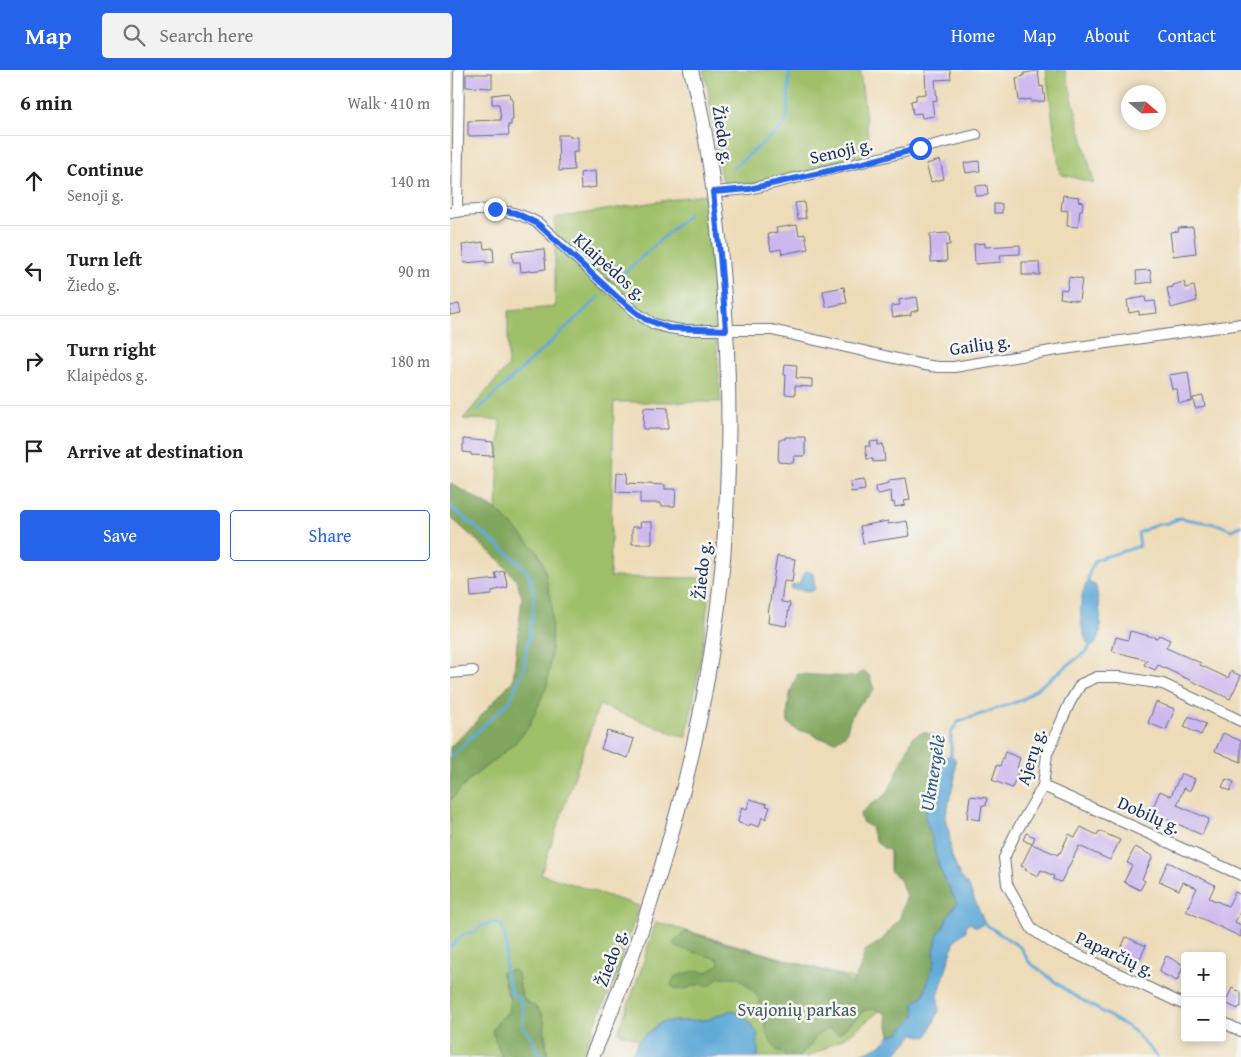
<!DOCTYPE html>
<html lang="en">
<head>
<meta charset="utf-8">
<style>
  :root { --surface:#fff; --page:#f2f2f2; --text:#202124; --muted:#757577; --line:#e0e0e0; --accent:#2563eb }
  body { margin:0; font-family:"Gentium Book Plus",serif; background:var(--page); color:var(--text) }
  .controls { position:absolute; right:15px; bottom:15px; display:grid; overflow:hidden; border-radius:5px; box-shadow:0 2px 8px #0003 }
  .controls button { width:45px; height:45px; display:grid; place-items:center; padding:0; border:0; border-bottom:1px solid var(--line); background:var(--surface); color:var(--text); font:25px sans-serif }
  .compass { position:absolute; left:671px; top:15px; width:45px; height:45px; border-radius:50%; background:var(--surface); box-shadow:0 2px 8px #0003; rotate:109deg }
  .stop { position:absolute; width:15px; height:15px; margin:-11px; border:4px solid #2563eb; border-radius:50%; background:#fff }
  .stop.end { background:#2563eb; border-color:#fff; box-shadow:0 1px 5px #0008 }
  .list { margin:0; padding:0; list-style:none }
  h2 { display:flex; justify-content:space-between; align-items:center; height:65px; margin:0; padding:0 20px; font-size:21px }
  h2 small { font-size:16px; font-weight:400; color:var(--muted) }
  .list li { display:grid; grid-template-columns:32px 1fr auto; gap:15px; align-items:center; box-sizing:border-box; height:90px; padding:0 20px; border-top:1px solid var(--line) }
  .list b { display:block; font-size:19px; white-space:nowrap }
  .list p { margin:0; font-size:16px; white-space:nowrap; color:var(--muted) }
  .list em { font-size:16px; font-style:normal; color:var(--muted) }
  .actions { display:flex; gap:10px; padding:15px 20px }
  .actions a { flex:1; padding:11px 0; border:1px solid var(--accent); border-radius:5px; text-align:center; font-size:18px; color:var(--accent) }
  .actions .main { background:var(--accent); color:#fff }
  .icon { flex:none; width:28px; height:28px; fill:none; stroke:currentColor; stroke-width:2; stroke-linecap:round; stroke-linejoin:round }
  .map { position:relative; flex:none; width:791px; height:987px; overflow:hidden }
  header { display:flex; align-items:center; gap:30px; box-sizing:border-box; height:70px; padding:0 25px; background:var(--accent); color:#fff }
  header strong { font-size:24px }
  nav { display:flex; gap:28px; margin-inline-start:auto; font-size:18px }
  .search { width:350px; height:45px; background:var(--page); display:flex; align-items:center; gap:12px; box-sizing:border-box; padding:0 18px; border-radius:5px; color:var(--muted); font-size:19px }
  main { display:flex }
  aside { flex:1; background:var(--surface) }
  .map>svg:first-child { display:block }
</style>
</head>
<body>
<header>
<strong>Map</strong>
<div class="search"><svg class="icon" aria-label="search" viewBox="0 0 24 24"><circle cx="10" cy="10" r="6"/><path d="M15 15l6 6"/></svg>Search here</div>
<nav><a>Home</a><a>Map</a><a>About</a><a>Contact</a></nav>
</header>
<main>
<aside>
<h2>6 min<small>Walk · 410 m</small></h2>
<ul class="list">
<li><svg class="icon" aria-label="ahead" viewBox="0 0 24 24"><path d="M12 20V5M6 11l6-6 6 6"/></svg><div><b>Continue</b><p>Senoji g.</p></div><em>140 m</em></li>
<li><svg class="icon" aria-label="left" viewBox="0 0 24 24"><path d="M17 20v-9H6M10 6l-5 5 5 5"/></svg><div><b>Turn left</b><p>Žiedo g.</p></div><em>90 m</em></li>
<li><svg class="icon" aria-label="right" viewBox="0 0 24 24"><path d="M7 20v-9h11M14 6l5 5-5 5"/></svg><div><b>Turn right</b><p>Klaipėdos g.</p></div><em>180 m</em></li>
<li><svg class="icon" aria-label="arrive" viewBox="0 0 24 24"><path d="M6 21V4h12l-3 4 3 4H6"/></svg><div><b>Arrive at destination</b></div></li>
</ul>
<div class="actions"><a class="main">Save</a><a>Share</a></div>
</aside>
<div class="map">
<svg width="791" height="987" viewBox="0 0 791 987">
  <rect width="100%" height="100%" fill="#f6f6f2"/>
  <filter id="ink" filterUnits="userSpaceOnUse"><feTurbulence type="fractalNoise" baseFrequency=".02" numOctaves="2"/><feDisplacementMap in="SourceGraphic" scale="10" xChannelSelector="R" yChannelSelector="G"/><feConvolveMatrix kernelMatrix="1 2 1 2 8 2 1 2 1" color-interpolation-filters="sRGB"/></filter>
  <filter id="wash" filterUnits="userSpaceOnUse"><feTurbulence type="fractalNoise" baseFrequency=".0096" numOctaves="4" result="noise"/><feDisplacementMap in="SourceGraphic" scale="20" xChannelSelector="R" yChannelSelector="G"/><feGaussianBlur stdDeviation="1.12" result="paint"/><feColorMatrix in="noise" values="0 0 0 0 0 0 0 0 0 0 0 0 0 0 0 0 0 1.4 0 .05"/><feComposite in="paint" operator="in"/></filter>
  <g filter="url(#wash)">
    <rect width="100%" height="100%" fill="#eedcb9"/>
    <g fill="#9fbf68" stroke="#5d7763">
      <path d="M253 0H410L420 83 407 92 299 115 278 116 275 114 270 104 257 13Z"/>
      <path d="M596 0H615L644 113 610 104Z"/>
      <path d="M255 124 271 332H164L160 507 261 508 251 588 236 668 149 635 91 804 189 836 166 906 131 987H98C95 972 97 948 86 937 84 935 81 935 79 933 72 929 71 923 70 916L51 902 60 930 58 943 49 950 47 976 52 987H0V731L19 710 64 674 88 482 47 440 50 350 13 349 58 296V241L105 237V148Z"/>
      <path d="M206 852 401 908 442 931 399 965 359 987H308L307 963 282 940 256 950 212 952 189 970 168 962 188 908Z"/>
    </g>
    <g fill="#7fa65c" stroke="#4d6a5d">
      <path d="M0 413 47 440 88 482 94 496 102 536 101 586 97 616 79 656 64 674 19 710 0 731V677L21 657 63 610 72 528 67 511 50 491 0 447Z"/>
      <path d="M411 602H416L420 607 424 620C419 627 412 631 407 637 401 645 399 654 396 664L386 671 368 668 360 662 348 661 338 653C336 636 340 619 348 604L404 607Z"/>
      <path d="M474 662 485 666 487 684 496 687 491 703 482 713 475 747 501 823 507 833 497 847 495 855 488 864 484 882 485 891 473 926 464 933 465 946 449 963 440 965 435 943 424 939 415 940 389 964 380 959 368 964 360 976 349 986C312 987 319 955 309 930 306 921 294 913 287 907H268C259 920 259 913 247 915 235 917 234 924 221 916L224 907 248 900C257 905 262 900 269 894L268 889 226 877 223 873 231 865 237 862 390 906 402 914 409 900 415 881 432 870 450 848 456 827 450 809 440 801V781C428 776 424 770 421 757L412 752 410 744 420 735 437 724 463 667Z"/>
      <path d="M64 900 68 904 72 927 78 933 85 936 92 944 95 954 94 963 98 987H52L42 961 49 950 58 943 60 930 51 902Z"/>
    </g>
    <g fill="#60aad8" stroke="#3e6c9b">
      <path d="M358 501 363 504 365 519 363 521 341 519 342 515 349 514 353 504Z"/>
      <path d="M638 512 646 516C648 532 658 572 640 577 629 563 627 525 638 512Z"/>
      <path d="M501 685 505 689V707L495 749 499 762 501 784 509 804 520 819 535 854 526 857 520 853 516 855V861L505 870 488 926 489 941 477 967 464 964 443 987H399C411 984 435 977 440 965L449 963 465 946 464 933 473 926 485 891 484 882 488 864 495 855 497 847 507 833 489 798 482 768 475 747 482 713 491 703 496 687Z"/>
      <path d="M282 940 297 949 307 963 308 987H180L189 970 212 952 256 950Z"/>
    </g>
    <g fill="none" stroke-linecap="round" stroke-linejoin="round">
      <g stroke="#60aad8" stroke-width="3">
        <path d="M283 98 331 58 336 51 338 42 339 0"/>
        <path d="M170 207 239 144"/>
        <path d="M29 339 149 227"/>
        <path d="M0 436 72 495 79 505 84 524 82 551 73 600 60 631 0 687"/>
        <path d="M639 514 638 507 645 490 690 476 688 463 707 454H715L730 448 770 455 781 460 791 456"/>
        <path d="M501 689V662L508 652 572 630 638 580 640 574"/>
        <path d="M535 854 570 877 579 892 620 923 683 960 707 987"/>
        <path d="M0 877 14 864 25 862 31 856 45 852 52 855V861C61 872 53 888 55 901 56 908 60 917 62 924 77 929 72 945 73 958L82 967 86 980 96 987"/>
      </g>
    </g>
    <g id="blocks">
      <g fill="#ccb7ee">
        <path d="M475 0H500L501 9 485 10 487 30 482 31 484 46 472 48 471 43 463 44 461 31 466 30V25L476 24Z"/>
        <path d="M588 1 590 17 593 16 595 31 581 32V29L569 31 566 8 574 6V3Z"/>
        <path d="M16 4H42V18L16 17Z"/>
        <path d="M59 23 60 28H62L63 50 61 51V55H58L59 65 18 66V51L51 50 49 34H42V25Z"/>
        <path d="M108 65H120V67H128V82H123L124 100 109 101Z"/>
        <path d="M490 90 494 109 481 112 476 94Z"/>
        <path d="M529 91 530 101 516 103 514 93Z"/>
        <path d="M145 101 146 117 131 119 130 103Z"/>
        <path d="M537 115 538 125 526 126 525 116Z"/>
        <path d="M613 125 629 127 628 131 633 132 632 140H630L628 157 617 156 618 141 611 140Z"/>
        <path d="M354 132 356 148 348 149 345 133Z"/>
        <rect x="544" y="134" width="8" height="9"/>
        <path d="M347 155 349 165 355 164 358 179 332 184 331 179 321 181 318 164 327 162 326 158Z"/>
        <path d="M743 157 746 183 723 186 720 162 729 161 728 158Z"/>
        <path d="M499 163 500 175H496L497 191 481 192 480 164Z"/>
        <path d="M33 172 34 179 43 178 44 192 36 193V191L14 193 12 175Z"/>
        <path d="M535 173V177L570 175V184L550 185 551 192 525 194 524 174Z"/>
        <path d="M94 179 96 199 71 202 70 192H63L62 182Z"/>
        <path d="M572 192H589L590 205H572Z"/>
        <path d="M700 200 702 212 687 214 686 201Z"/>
        <path d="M619 207 632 209 629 231 610 228 611 219 617 220Z"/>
        <path d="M734 212 736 218 744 216 747 231 721 238 717 218 723 217V215Z"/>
        <path d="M394 217 397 233 376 237 373 221Z"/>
        <path d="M467 227 469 240 461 242V245L443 247 441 236 450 235 449 230Z"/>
        <path d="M695 227 696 232 705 231 707 243 689 245V241L679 243 677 230Z"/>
        <path d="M9 234 11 243 0 245V236Z"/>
        <path d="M335 294 347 295 346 308 362 309V317L345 316V325L335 324 336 305H334Z"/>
        <path d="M738 302 742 331 729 333 727 319H722L719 305Z"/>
        <path d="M753 326 755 336 745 338 743 328Z"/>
        <path d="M194 337 218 338V359H193Z"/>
        <path d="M335 367H355V386H344L343 393 328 392 329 369H335Z"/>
        <path d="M13 369 43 372V386L21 385V383L13 382Z"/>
        <path d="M428 371V375L433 374 435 391 423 392V389H417L415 376H421L420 372Z"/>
        <path d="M167 402 178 403 177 413 215 415V419H226L225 436H211V433H190V423L166 422Z"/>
        <path d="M456 408 460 430 454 431 455 435 445 437 444 432 442 433 441 421 429 424 426 422 425 419 427 416 439 413V410Z"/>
        <path d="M414 410 415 420 401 422 400 412Z"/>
        <path d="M438 451V454L457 451 460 466 413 473 410 456Z"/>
        <path d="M190 452H202V474H182V457H191Z"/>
        <path d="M327 486 345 489 342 512 334 511 331 532 340 533 336 556 318 553 319 544H318Z"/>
        <path d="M54 501 58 517 42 521V525L21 527 20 512 47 509 45 503Z"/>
        <path d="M680 561 707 568 709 565 720 570 716 578 751 593 750 595 778 608 781 601 791 606 780 629 708 595 705 600 694 595 697 590 662 581 666 567 678 570Z"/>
        <path d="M706 632 725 639 716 660 698 653Z"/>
        <path d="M739 646 756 654 751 665 734 657Z"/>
        <path d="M157 661 184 669 178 688 151 679Z"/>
        <path d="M773 663 791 671V692L765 681Z"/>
        <path d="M555 682 570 688 567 698 569 699 562 718 542 710 547 695 550 696Z"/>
        <path d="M731 703 745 709 740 721 734 718 727 735 759 749 752 765 701 742 710 721 721 726Z"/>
        <path d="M776 709 784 712 780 721 772 717Z"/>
        <path d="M520 726 537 728 536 736 532 735 530 750 517 748Z"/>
        <path d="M300 729 317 734 316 736 320 737 316 749 312 747 309 757 300 754 299 756 289 753 288 751 292 737 297 739Z"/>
        <path d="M631 757 647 765 649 761 670 770 660 790 629 776 611 812 603 809 604 806 591 800 588 806 575 800 576 798 571 796 582 774 573 770 576 763 585 767 582 774 608 785 609 782 610 783 619 764 625 767Z"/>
        <path d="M685 777 703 786 692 809 695 811 690 820 674 812 682 795 677 793Z"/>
        <path d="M718 792 765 815 759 828 778 836 785 822 791 825V840L785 852 791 855V867L736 841 747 818 733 812 729 820 709 811Z"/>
        <path d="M676 867 696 876 688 892 669 883Z"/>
        <path d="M716 886 734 895 727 911 709 902Z"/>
        <path d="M782 918 791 922V937H789L788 939 775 933Z"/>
      </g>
    </g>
  </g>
  <g filter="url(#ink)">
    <use href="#blocks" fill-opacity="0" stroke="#656c7e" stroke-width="1"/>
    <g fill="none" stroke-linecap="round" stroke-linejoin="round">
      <g stroke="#656c7e" stroke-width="12">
        <g id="street">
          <path d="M263 122 299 119 526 65"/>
          <path d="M7 142 9 0"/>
          <path d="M0 143C31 138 60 137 88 153L185 242 204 254 219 258 232 260H322L474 295 488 297H504L607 280 791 254"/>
          <path d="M0 603 23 601"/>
          <path d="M593 716 791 805"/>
          <path d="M735 935 601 872 582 859 557 814 554 788 565 764 593 716 597 684 620 632 631 614 647 607H670L713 614 791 651"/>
          <path d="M772 952 791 961"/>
        </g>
      </g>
      <g stroke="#656c7e" stroke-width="16">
        <path id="secondary" d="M142 987C209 832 258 658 273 489 281 393 280 296 272 200 266 135 258 64 241 0"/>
      </g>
      <use href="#street" stroke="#fff" stroke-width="10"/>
      <use href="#secondary" stroke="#fff" stroke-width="14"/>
    </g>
  </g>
  <g fill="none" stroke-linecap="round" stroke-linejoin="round" filter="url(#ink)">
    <path stroke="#2563eb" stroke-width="6" d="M45 139 66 143 88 154 167 227 195 249 219 258 276 260 270 184 263 122 299 119 414 93 470 78"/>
  </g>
  <g text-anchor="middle" stroke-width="5" stroke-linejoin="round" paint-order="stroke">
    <g font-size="18" fill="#1b2f5e" stroke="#f6f6f2">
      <text transform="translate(273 65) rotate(81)" y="6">Žiedo g.</text>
      <text transform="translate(391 81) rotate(-13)" y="6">Senoji g.</text>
      <text transform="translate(160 197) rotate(42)" y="6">Klaipėdos g.</text>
      <text transform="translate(530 275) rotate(-8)" y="6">Gailių g.</text>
      <text transform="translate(252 500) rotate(-84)" y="6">Žiedo g.</text>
      <text transform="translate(581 687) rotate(-73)" y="6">Ajerų g.</text>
      <text transform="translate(699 745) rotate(24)" y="6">Dobilų g.</text>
      <text transform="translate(665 884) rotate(25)" y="6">Paparčių g.</text>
      <text transform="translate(161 888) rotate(-70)" y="6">Žiedo g.</text>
    </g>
    <g font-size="18" fill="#435a61" stroke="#f6f6f2">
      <text x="347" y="946">Svajonių parkas</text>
    </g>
    <g font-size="19" font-style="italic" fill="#335a89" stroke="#f6f6f2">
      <text transform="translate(482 703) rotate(-81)" y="7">Ukmergėlė</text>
    </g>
  </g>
</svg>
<div class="controls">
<button>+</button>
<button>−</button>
</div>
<svg class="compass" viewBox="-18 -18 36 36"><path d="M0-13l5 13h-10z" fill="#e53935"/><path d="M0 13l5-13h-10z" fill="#757577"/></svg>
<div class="stop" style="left:470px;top:78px"></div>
<div class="stop end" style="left:45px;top:139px"></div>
</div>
</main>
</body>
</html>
